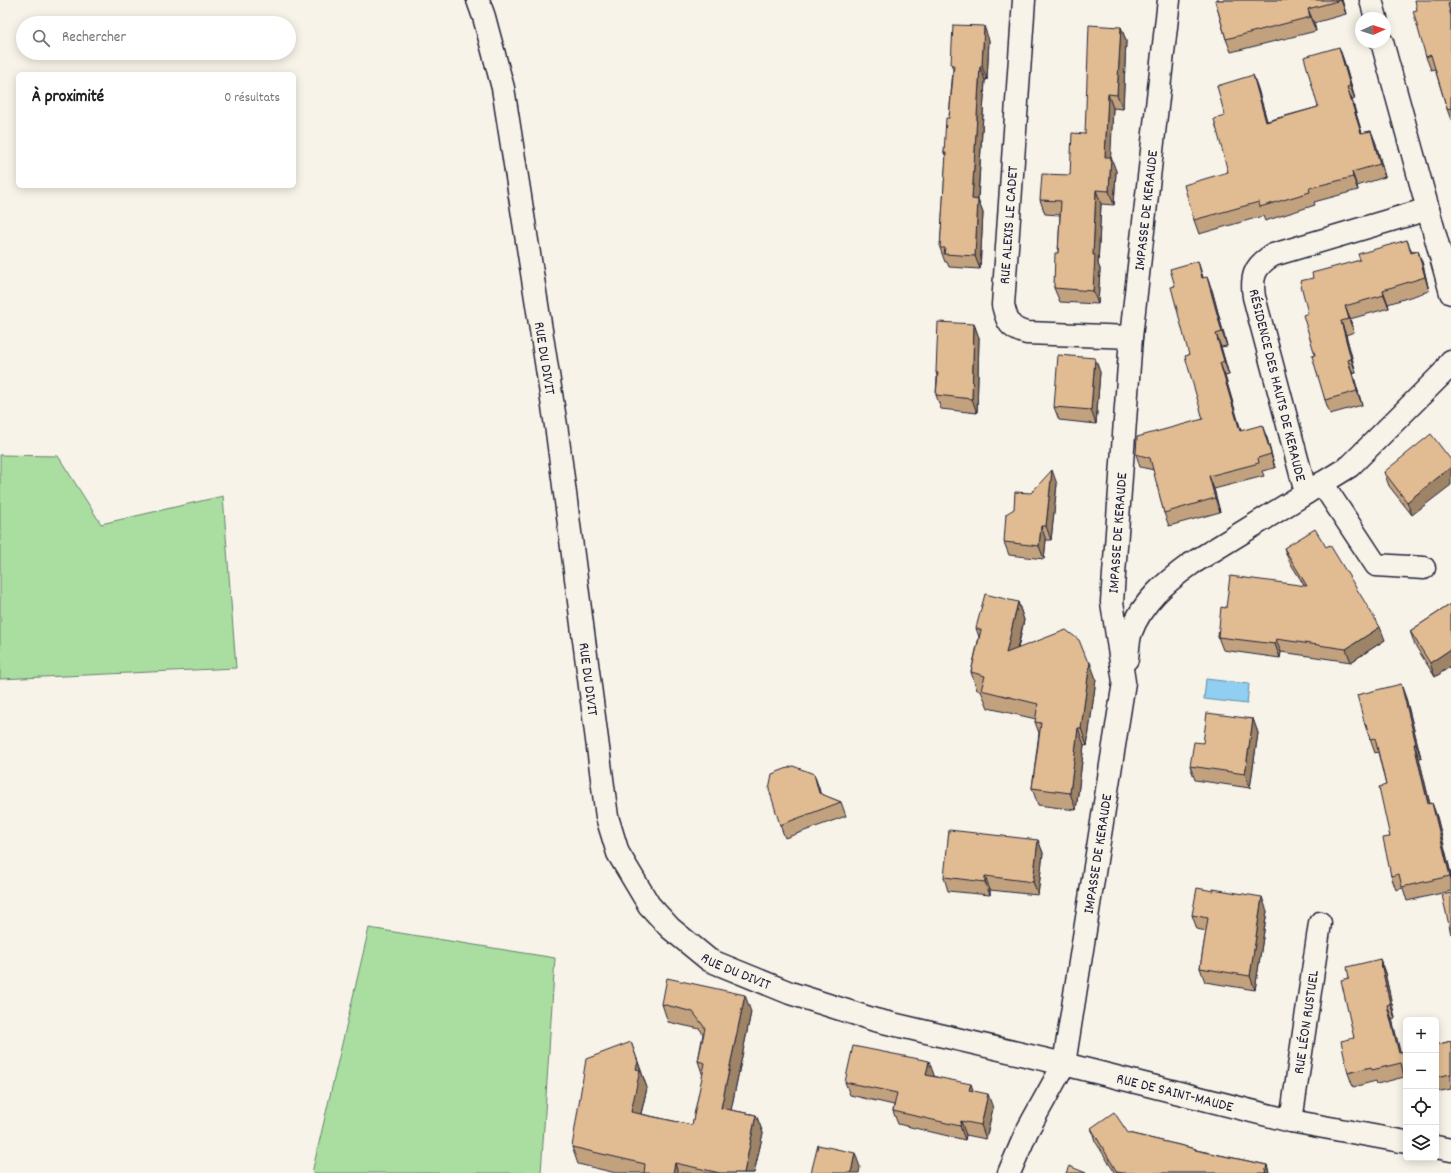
<!DOCTYPE html>
<html lang="fr">
<head>
<meta charset="utf-8">
<style>
  :root { --surface:#fff; --page:#f6f6f6; --text:#222; --muted:#767676; --line:#e0e0e0 }
  body { margin:0; font-family:Dekko,sans-serif; background:var(--page); color:var(--text) }
  .controls { position:absolute; right:12px; bottom:12px; display:grid; overflow:hidden; border-radius:6px; box-shadow:0 2px 10px #0003 }
  .controls button { width:36px; height:36px; display:grid; place-items:center; padding:0; border:0; border-bottom:1px solid var(--line); background:var(--surface); color:var(--text); font:20px sans-serif }
  .compass { position:absolute; left:1355px; top:12px; width:36px; height:36px; border-radius:50%; background:var(--surface); box-shadow:0 2px 10px #0003; rotate:87deg }
  .list { margin:0; padding:0; list-style:none }
  h2 { display:flex; justify-content:space-between; align-items:center; height:52px; margin:0; padding:0 16px; font-size:17px }
  h2 small { font-size:13px; font-weight:400; color:var(--muted) }
  .icon { flex:none; width:22px; height:22px; fill:none; stroke:currentColor; stroke-width:2; stroke-linecap:round; stroke-linejoin:round }
  .map { position:relative; flex:none; width:1451px; height:1173px; overflow:hidden }
  .search { position:absolute; background:var(--surface); box-shadow:0 2px 10px #0003; left:16px; top:16px; width:280px; height:44px; display:flex; align-items:center; gap:10px; box-sizing:border-box; padding:0 14px; border-radius:22px; color:var(--muted); font-size:15px }
  .panel { position:absolute; background:var(--surface); box-shadow:0 2px 10px #0003; left:16px; top:72px; width:280px; height:116px; border-radius:6px }
  .map>svg:first-child { display:block }
</style>
</head>
<body>
<div class="map">
<svg width="1451" height="1173" viewBox="0 0 1451 1173">
  <rect width="100%" height="100%" fill="#f7f3e8"/>
  <filter id="ink" filterUnits="userSpaceOnUse"><feTurbulence type="fractalNoise" baseFrequency=".025" numOctaves="2"/><feDisplacementMap in="SourceGraphic" scale="8" xChannelSelector="R" yChannelSelector="G"/><feConvolveMatrix kernelMatrix="1 2 1 2 8 2 1 2 1" color-interpolation-filters="sRGB"/></filter>
  <g filter="url(#ink)">
    <g fill="#aadea0" stroke="#66806e">
      <path d="M0 455 58 456 101 524 223 496 236 668 0 679Z"/>
      <path d="M369 928 555 958 541 1173H312Z"/>
    </g>
    <path fill="#90cff1" stroke="#648aa8" d="M1206 679 1249 684 1247 704 1204 699Z"/>
    <g fill="none" stroke-linecap="round" stroke-linejoin="round">
      <g stroke="#22223b" stroke-width="25">
        <g id="minor">
          <path id="s1" d="M478 0 484 17 503 88 557 432 607 817 618 853 649 905 670 928 709 960 790 993 875 1020 1064 1064 1291 1121 1406 1142"/>
          <path d="M1024 0 1003 305C1007 321 1009 329 1027 333L1131 337"/>
          <path d="M1371 0 1376 18"/>
          <path d="M1382 42 1451 293"/>
          <path d="M1322 483 1376 565 1424 568"/>
          <path d="M1306 493 1254 297C1251 277 1254 266 1273 255L1428 209"/>
          <path d="M1127 659C1128 651 1128 640 1131 632 1142 602 1166 582 1191 564L1350 466 1444 372 1451 361"/>
          <path id="s2" d="M1291 1121 1320 923"/>
          <path d="M1436 1147 1451 1150"/>
          <path id="s3" d="M1009 1173 1027 1131 1064 1064 1124 682 1112 602 1131 337 1169 0"/>
        </g>
      </g>
      <use href="#minor" stroke="#f7f3e8" stroke-width="22"/>
    </g>
    <g fill="#c2a27e" stroke="#22223b">
      <path d="M1215 0H1342L1346 14 1314 23 1316 31 1231 52 1226 39Z"/>
      <path d="M1451 0V120L1447 109 1435 69 1431 70 1426 57 1417 10Z"/>
      <path d="M1121 27 1126 41 1123 109 1113 108 1110 157 1116 171 1114 205 1101 204 1098 264 1100 269 1098 304 1060 302 1054 288 1058 253 1060 215 1045 214 1040 200 1070 175 1085 134Z"/>
      <path d="M989 40 987 80H985L978 200 983 213 980 269 949 267 947 262H945L940 248 946 157 944 153 949 118 953 69 951 64Z"/>
      <path d="M1339 47 1344 61 1355 99 1352 100 1362 133 1371 131 1376 144 1385 177 1357 186 1358 190 1314 202 1315 205 1265 221 1263 216 1199 234 1194 220 1228 172 1225 116 1253 75 1258 89 1267 121 1318 107Z"/>
      <path d="M1407 240 1412 252 1418 251 1423 265 1429 291 1388 304 1389 308 1350 319 1354 332 1346 335 1356 373 1353 374 1362 405 1330 414 1325 400 1315 355 1308 313 1313 278 1360 260Z"/>
      <path d="M1202 274 1203 278 1212 290 1227 346 1221 347 1229 375 1225 376 1241 431 1267 438 1275 468 1262 471 1264 476 1214 489 1220 512 1169 526 1164 513 1154 470 1140 467 1136 454 1203 419 1175 286Z"/>
      <path d="M974 324 979 338 977 413 941 409 936 395 937 377 936 372Z"/>
      <path d="M1100 372 1096 424 1059 420 1054 407Z"/>
      <path d="M1451 460 1412 515 1389 486 1384 472Z"/>
      <path d="M1057 484 1051 540H1046L1044 559 1009 555 1004 542 1014 509 1031 493Z"/>
      <path d="M1326 547 1385 640 1351 662 1281 652 1280 658 1223 650 1218 637 1226 608 1304 585 1289 561 1284 548Z"/>
      <path d="M1018 602 1024 620 1018 649 1087 660 1096 679 1087 746 1084 745 1076 810 1038 805 1032 788 1039 733 1035 722 1036 719 988 708 981 691 977 690 971 672 979 637 976 628Z"/>
      <path d="M1451 604V666L1435 677 1415 645 1410 631Z"/>
      <path d="M1406 698 1421 758H1419L1430 804 1432 803 1437 817 1451 874V891L1407 901 1403 888 1396 890 1391 876 1390 837 1386 785 1378 752 1375 753 1365 725Z"/>
      <path d="M1253 719 1258 733 1250 788 1195 780 1190 766Z"/>
      <path d="M814 774 820 794 841 802 846 816 785 838 780 825Z"/>
      <path d="M1038 840 1043 853 1038 895 990 890V895L948 891 944 877Z"/>
      <path d="M1267 911 1255 990 1205 982 1200 968 1206 931 1197 929 1192 915Z"/>
      <path d="M1380 959 1385 973 1395 1018 1392 1019 1400 1053 1404 1077 1377 1084 1376 1081 1353 1087 1348 1073 1354 1038 1349 978Z"/>
      <path d="M662 1004 751 1012 731 1110 756 1115 763 1133 754 1173H616L578 1164 572 1147 637 1059 647 1088 641 1114 692 1125 703 1076 698 1061 703 1034 700 1029 668 1022Z"/>
      <path d="M1451 1041V1089L1436 1092V1045Z"/>
      <path d="M934 1075V1076L974 1091 993 1108 986 1139 966 1135 965 1140 898 1124 893 1111 894 1105 850 1095 845 1082Z"/>
      <path d="M1091 1128 1128 1133 1196 1149V1150L1267 1165 1269 1173H1115L1095 1141Z"/>
    </g>
    <g fill="#9e8466" stroke="#22223b">
      <path d="M1341 0H1342L1346 14Z"/>
      <path d="M1308 9 1314 23 1316 31 1310 17Z"/>
      <path d="M984 26 989 40 987 80 982 66Z"/>
      <path d="M1121 27 1126 41 1123 109 1117 95Z"/>
      <path d="M1339 47 1344 61 1355 99 1350 86Z"/>
      <path d="M980 66 985 80 977 213 972 199Z"/>
      <path d="M1253 75 1258 89 1271 135 1266 122Z"/>
      <path d="M1347 87 1352 100 1366 147 1361 133Z"/>
      <path d="M1108 94 1113 108 1110 171 1105 157Z"/>
      <path d="M1371 131 1376 144 1385 177 1380 164Z"/>
      <path d="M1111 157 1116 171 1114 205 1109 191Z"/>
      <path d="M1352 172 1357 186 1358 190 1353 177Z"/>
      <path d="M1096 190 1101 204 1098 264 1100 269 1098 304 1093 291V255Z"/>
      <path d="M978 200 983 213 980 269 975 256Z"/>
      <path d="M1418 251 1423 265 1429 291 1425 277Z"/>
      <path d="M1198 261 1202 274 1207 292 1202 278Z"/>
      <path d="M1207 277 1212 290 1227 346 1222 332Z"/>
      <path d="M1383 290 1388 304 1389 308 1384 295Z"/>
      <path d="M1345 306 1350 319 1354 332 1349 319Z"/>
      <path d="M1341 321 1346 335 1356 373 1351 359Z"/>
      <path d="M974 324 979 338 977 413 972 399Z"/>
      <path d="M1216 334 1221 347 1229 375 1224 361Z"/>
      <path d="M1095 358 1100 372 1096 424 1091 410Z"/>
      <path d="M1348 360 1353 374 1362 405 1357 391Z"/>
      <path d="M1220 363 1225 376 1245 444 1240 431Z"/>
      <path d="M1262 425 1267 438 1275 468 1271 454Z"/>
      <path d="M1451 467V485L1412 515 1407 502Z"/>
      <path d="M1052 470 1057 484 1051 540 1046 526Z"/>
      <path d="M1209 476 1214 489 1220 512 1215 498Z"/>
      <path d="M1041 526 1046 540 1044 559 1039 546Z"/>
      <path d="M1018 602 1024 620 1012 670 1006 653Z"/>
      <path d="M1380 627 1385 640 1351 662 1346 649Z"/>
      <path d="M1276 639 1281 652 1280 658 1275 644Z"/>
      <path d="M1451 649V666L1435 677 1430 663Z"/>
      <path d="M1090 662 1096 679 1087 746 1081 728Z"/>
      <path d="M1401 684 1406 698 1421 758 1416 744Z"/>
      <path d="M1253 719 1258 733 1250 788 1245 774Z"/>
      <path d="M1078 728 1084 745 1076 810 1070 793Z"/>
      <path d="M1414 744 1419 758 1433 818 1428 804Z"/>
      <path d="M814 774 819 788 824 807 819 793Z"/>
      <path d="M1432 803 1437 817 1451 874V879Z"/>
      <path d="M1038 840 1043 853 1038 895 1033 882Z"/>
      <path d="M985 876 990 890V895L985 882Z"/>
      <path d="M1262 897 1267 911 1255 990 1250 976Z"/>
      <path d="M1380 959 1385 973 1395 1018 1390 1004Z"/>
      <path d="M745 995 751 1012 728 1125 721 1108Z"/>
      <path d="M1387 1005 1392 1019 1404 1067 1399 1053Z"/>
      <path d="M631 1042 647 1088 637 1130 631 1112 636 1069Z"/>
      <path d="M929 1061 934 1075 931 1089 926 1075Z"/>
      <path d="M971 1084 976 1098 969 1090Z"/>
      <path d="M988 1094 993 1108 986 1139 981 1125Z"/>
      <path d="M756 1115 763 1133 754 1173H744Z"/>
      <path d="M961 1121 966 1135 965 1140 960 1126Z"/>
      <path d="M855 1153 860 1167 859 1173H851Z"/>
      <path d="M675 1163 678 1173H673Z"/>
      <path d="M1267 1165 1269 1173H1265Z"/>
    </g>
    <g fill="#e1bc92" stroke="#22223b">
      <path d="M1215 0H1341L1308 9 1310 17 1226 39Z"/>
      <path d="M1415 0H1451V3L1448 4 1451 16V108L1447 109 1431 55 1426 57 1413 11 1417 10Z"/>
      <path d="M953 25 984 26 982 66H980L972 199 978 200 975 256 944 254 945 248H940L946 153H944L946 118H949L954 65 951 64Z"/>
      <path d="M1089 25 1121 27 1117 95 1108 94 1105 157H1111L1109 191 1096 190 1093 255H1095L1093 291 1054 288 1055 253H1058L1061 201 1040 200 1042 174 1070 175 1072 133 1085 134Z"/>
      <path d="M1339 47 1350 86 1347 87 1361 133 1371 131 1380 164 1352 172 1353 177 1309 188 1310 192 1260 207 1259 202 1194 220 1184 185 1228 172 1214 119 1225 116 1217 86 1253 75 1266 122 1318 107 1304 57Z"/>
      <path d="M1407 240 1411 253 1418 251 1425 277 1383 290 1384 295 1345 306 1349 319 1341 321 1351 359 1348 360 1357 391 1325 400 1312 356 1315 355 1303 315 1308 313 1300 281 1313 278 1312 273 1360 260 1358 254Z"/>
      <path d="M1198 261 1202 278 1207 277 1222 332 1216 334 1224 361 1220 363 1240 431 1262 425 1271 454 1258 458 1259 463 1209 476 1215 498 1164 513 1150 458 1136 454 1137 437 1203 419 1185 356 1189 355 1171 287 1175 286 1170 269Z"/>
      <path d="M938 322 974 324 972 399 936 395 938 373 936 372Z"/>
      <path d="M1058 355 1095 358 1091 410 1054 407Z"/>
      <path d="M1431 434 1451 460V467L1407 502 1384 472Z"/>
      <path d="M1052 470 1046 526H1041L1039 546 1004 542 1006 514 1014 509 1015 492 1031 493Z"/>
      <path d="M1315 529 1326 547 1330 545 1380 627 1346 649 1276 639 1275 644 1218 637 1221 607 1226 608 1230 576 1307 586 1284 548Z"/>
      <path d="M985 594 1018 602 1006 653 1066 630 1079 640 1087 660 1090 662 1081 728H1078L1070 793 1032 788 1041 723 1035 722 1038 704 981 690 985 676 971 672 981 630 976 628Z"/>
      <path d="M1451 604V649L1430 663 1410 631Z"/>
      <path d="M1401 684 1416 744H1414L1428 804 1432 803 1450 876 1402 887 1399 874 1391 876 1383 838 1390 837 1379 787 1386 785 1375 738 1370 739 1366 724 1365 725 1357 695Z"/>
      <path d="M1207 713 1253 719 1245 774 1190 766 1194 742 1203 743Z"/>
      <path d="M793 766 814 774 819 793 841 802 780 825 769 789 772 774Z"/>
      <path d="M949 830 1038 840 1033 882 985 876V882L944 877Z"/>
      <path d="M1197 888 1213 891V889L1262 897 1250 976 1200 968 1208 918 1192 915Z"/>
      <path d="M1451 893V934L1442 895Z"/>
      <path d="M1380 959 1390 1004 1387 1005 1399 1053 1406 1052V1084L1401 1063 1372 1070 1371 1067 1348 1073 1341 1041 1354 1038 1341 980 1349 978 1347 967Z"/>
      <path d="M667 978 745 995 721 1108 756 1115 744 1173H720L675 1163 673 1173H644L645 1164 572 1147 586 1059 631 1042 638 1062 636 1069 640 1070 631 1112 692 1125 705 1063 698 1061 705 1028 693 1012 662 1004Z"/>
      <path d="M1451 1041V1074L1436 1077V1045Z"/>
      <path d="M853 1046 929 1061 926 1075 971 1084 969 1090 988 1094 981 1125 961 1121 960 1126 893 1111 897 1093 845 1082Z"/>
      <path d="M1114 1112 1128 1133 1196 1149 1195 1150 1267 1165 1265 1173H1123L1117 1172 1091 1128Z"/>
      <path d="M818 1145 855 1153 851 1173H811Z"/>
      <path d="M1069 1166 1086 1173H1066Z"/>
    </g>
  </g>
  <g text-anchor="middle" stroke-width="4" stroke-linejoin="round" paint-order="stroke">
    <g font-size="15" fill="#22223b" stroke="#f7f3e8">
      <text dy="5" stroke="none"><textPath href="#s3" startOffset="983">IMPASSE DE KERAUDE</textPath></text>
      <text transform="translate(1008 225) rotate(-86)" y="5">RUE ALEXIS LE CADET</text>
      <text dy="5" stroke="none"><textPath href="#s1" startOffset="365">RUE DU DIVIT</textPath></text>
      <text transform="translate(1278 385) rotate(76)" y="5">RÉSIDENCE DES HAUTS DE KERAUDE</text>
      <text dy="5" stroke="none"><textPath href="#s3" startOffset="659">IMPASSE DE KERAUDE</textPath></text>
      <text dy="5" stroke="none"><textPath href="#s1" startOffset="689">RUE DU DIVIT</textPath></text>
      <text dy="5" stroke="none"><textPath href="#s3" startOffset="335">IMPASSE DE KERAUDE</textPath></text>
      <text dy="5" stroke="none"><textPath href="#s1" startOffset="1037">RUE DU DIVIT</textPath></text>
      <text dy="5" stroke="none"><textPath href="#s2" startOffset="100">RUE LÉON RUSTUEL</textPath></text>
      <text dy="5" stroke="none"><textPath href="#s1" startOffset="1493">RUE DE SAINT-MAUDE</textPath></text>
    </g>
  </g>
</svg>
<div class="controls">
<button>+</button>
<button>−</button>
<button><svg class="icon" aria-label="locate" viewBox="0 0 24 24"><circle cx="12" cy="12" r="6"/><path d="M12 2v4M12 18v4M2 12h4M18 12h4"/></svg></button>
<button><svg class="icon" aria-label="layers" viewBox="0 0 24 24"><path d="M12 4l9 5-9 5-9-5zM3 14l9 5 9-5"/></svg></button>
</div>
<svg class="compass" viewBox="-18 -18 36 36"><path d="M0-13l5 13h-10z" fill="#e53935"/><path d="M0 13l5-13h-10z" fill="#767676"/></svg>
<div class="search"><svg class="icon" aria-label="search" viewBox="0 0 24 24"><circle cx="10" cy="10" r="6"/><path d="M15 15l6 6"/></svg>Rechercher</div>
<section class="panel">
<h2>À proximité<small>0 résultats</small></h2>
<ul class="list">
</ul>
</section>
</div>
</body>
</html>
